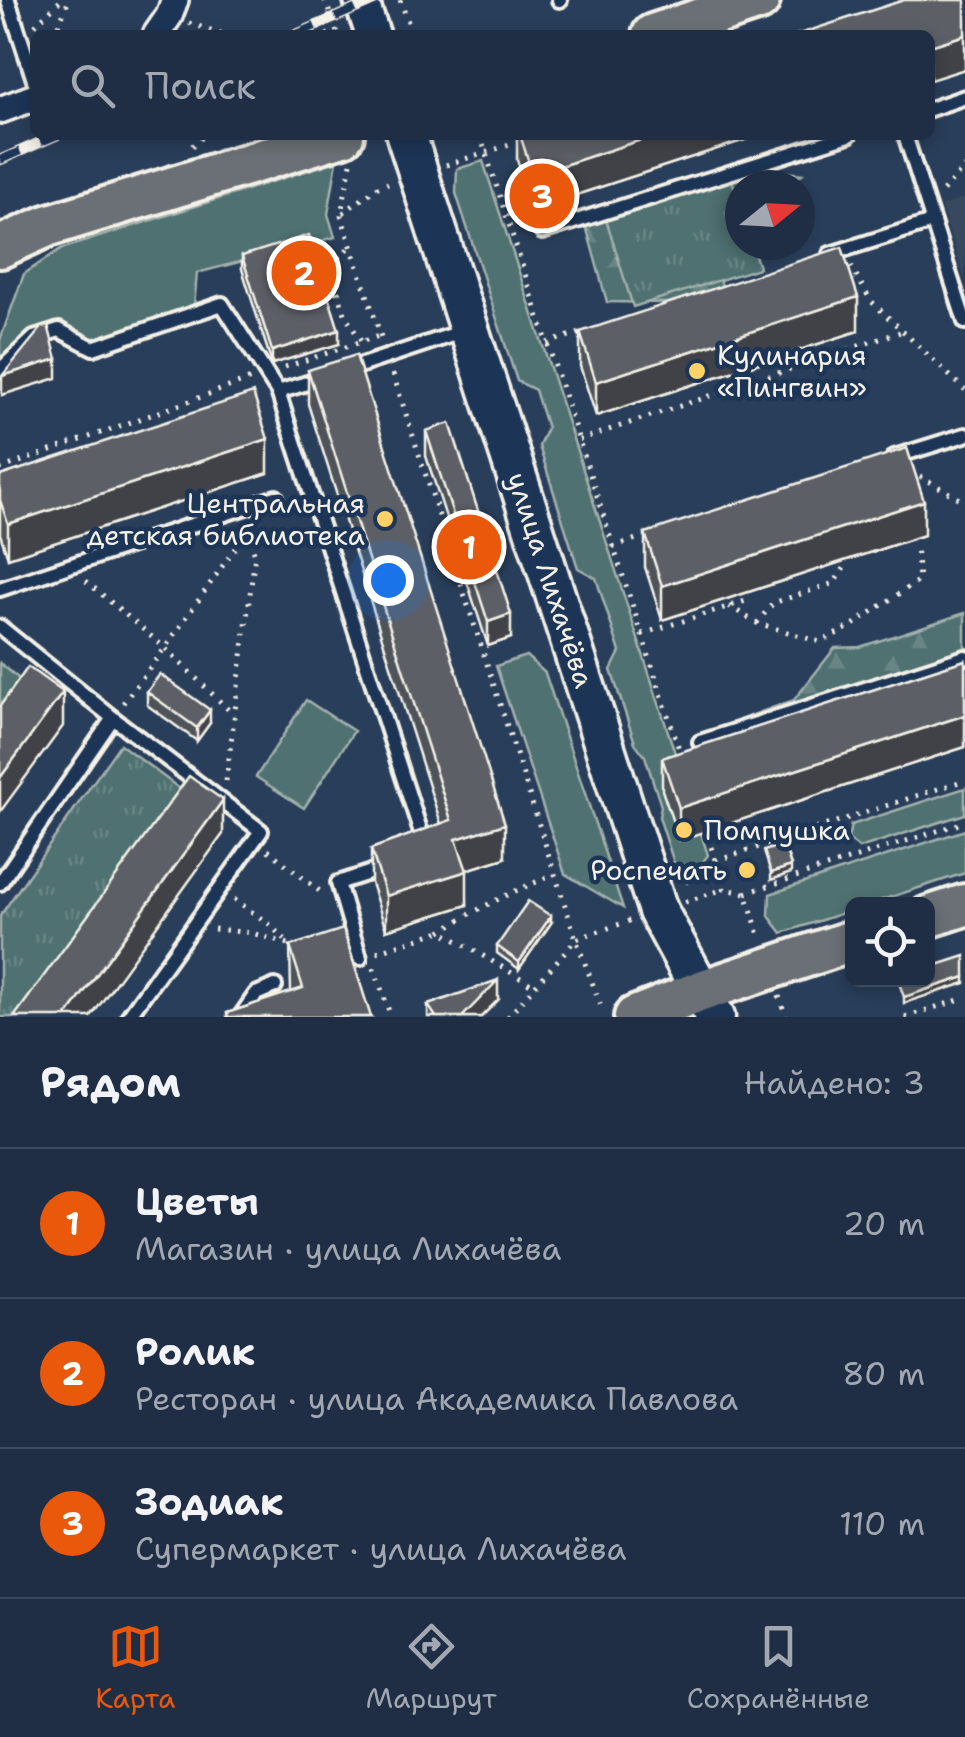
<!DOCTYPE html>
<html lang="ru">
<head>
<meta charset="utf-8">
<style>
  :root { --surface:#1f2e44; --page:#27364b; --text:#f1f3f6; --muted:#a1a8b2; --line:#3c4a5d; --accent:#ea580c }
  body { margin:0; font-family:"Shantell Sans",sans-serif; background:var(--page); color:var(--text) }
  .controls { position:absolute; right:30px; bottom:30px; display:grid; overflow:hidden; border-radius:15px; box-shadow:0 5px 15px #0003 }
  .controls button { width:90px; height:90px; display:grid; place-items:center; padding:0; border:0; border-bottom:2px solid var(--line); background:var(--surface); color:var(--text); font:50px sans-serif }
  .compass { position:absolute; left:725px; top:170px; width:90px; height:90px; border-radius:50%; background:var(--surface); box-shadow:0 5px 15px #0003; rotate:72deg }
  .you { position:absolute; left:388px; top:580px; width:35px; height:35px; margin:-25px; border:8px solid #fff; border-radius:50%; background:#1a73e8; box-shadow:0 0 0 15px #1a73e833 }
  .badge { display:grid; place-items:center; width:65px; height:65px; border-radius:50%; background:var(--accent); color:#fff; font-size:32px; font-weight:700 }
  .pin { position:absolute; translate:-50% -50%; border:5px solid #fff; box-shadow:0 2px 10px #0006 }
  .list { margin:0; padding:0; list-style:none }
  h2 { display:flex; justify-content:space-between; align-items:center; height:130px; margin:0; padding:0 40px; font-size:42px }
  h2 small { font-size:32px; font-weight:400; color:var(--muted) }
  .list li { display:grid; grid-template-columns:65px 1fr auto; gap:30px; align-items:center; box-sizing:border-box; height:150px; padding:0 40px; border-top:2px solid var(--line) }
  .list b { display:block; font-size:38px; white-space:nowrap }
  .list p { margin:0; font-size:32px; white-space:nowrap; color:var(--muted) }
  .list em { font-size:32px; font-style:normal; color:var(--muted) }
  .icon { flex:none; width:55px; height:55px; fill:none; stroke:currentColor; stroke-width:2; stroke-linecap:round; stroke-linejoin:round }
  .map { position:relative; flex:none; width:965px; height:1017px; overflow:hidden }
  .search { position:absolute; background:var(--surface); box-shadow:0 5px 15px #0003; left:30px; right:30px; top:30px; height:110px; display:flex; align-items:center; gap:25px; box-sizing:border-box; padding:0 35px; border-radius:15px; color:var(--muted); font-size:38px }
  .sheet { height:580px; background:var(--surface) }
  nav { display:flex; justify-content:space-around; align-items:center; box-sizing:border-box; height:140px; border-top:2px solid var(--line); background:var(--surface); font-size:28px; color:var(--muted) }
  nav a { display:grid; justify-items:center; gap:5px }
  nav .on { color:var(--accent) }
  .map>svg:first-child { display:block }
</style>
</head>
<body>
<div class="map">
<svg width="965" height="1017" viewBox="0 0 965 1017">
  <defs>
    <pattern id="forest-firs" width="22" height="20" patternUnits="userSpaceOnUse" patternTransform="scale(2.5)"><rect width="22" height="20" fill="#4f7171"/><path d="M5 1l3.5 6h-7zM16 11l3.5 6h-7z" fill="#698685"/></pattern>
    <pattern id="park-tufts" width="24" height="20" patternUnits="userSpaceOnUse" patternTransform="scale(2.5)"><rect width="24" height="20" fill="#4f7171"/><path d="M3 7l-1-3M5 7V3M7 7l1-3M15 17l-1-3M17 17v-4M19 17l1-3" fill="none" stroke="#698685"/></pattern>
  </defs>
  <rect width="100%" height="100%" fill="#293e5a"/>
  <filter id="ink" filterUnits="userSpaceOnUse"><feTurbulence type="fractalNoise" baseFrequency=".01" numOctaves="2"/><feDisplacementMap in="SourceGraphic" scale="20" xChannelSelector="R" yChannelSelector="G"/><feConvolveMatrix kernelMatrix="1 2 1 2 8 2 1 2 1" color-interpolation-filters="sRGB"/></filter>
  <g filter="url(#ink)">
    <path fill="#38485e" d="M965 198V280L941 206Z"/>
    <g fill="#4f7171" stroke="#a2b1ac" stroke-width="2.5">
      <path d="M337 161 328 214 335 237 197 273 194 307 97 341 38 330 0 362V340L24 274 61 249Z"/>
      <path d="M483 161 708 855 687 883 675 866 659 817 661 806 651 775 645 756 635 743 611 670 620 652 596 578 578 568 539 446 547 428 535 390 517 381 456 193 457 169Z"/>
      <path d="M526 656 545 673 623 908 565 874 496 666Z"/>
      <path d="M306 700 354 731 304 808 256 777Z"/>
      <path d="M965 788V814L859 848 848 839 851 825Z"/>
      <path d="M965 830V873L869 904H852V910L782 933 769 916 770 894Z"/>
    </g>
    <g fill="url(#forest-firs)" stroke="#a2b1ac" stroke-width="2.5">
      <path d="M727 169 768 170 802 174 788 185H740V208L713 258 722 286 668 303 607 302 586 226 649 194Z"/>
      <path d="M965 613V681L733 755 739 720 794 700 835 648 860 647Z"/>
    </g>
    <g fill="url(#park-tufts)" stroke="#a2b1ac" stroke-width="2.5">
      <path d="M732 180 740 205V245H752L759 268 633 307 606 219Z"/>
      <path d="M0 663 24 683 0 717Z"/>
      <path d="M120 744 180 789 19 1017H0V916Z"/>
    </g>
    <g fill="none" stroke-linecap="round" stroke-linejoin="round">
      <g stroke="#f4f1e8" stroke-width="20">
        <g id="service">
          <path d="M8 0 35 83"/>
          <path d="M559 0H560"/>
          <path d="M930 109 965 97"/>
          <path d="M905 135 965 322"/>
          <path d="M542 232 849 135"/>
          <path d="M830 254 932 222"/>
          <path d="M0 370 34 338 59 330 93 348 222 304 278 392"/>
          <path d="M344 371 467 330"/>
          <path d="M320 379 278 392 425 845"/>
          <path d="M894 457 965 435"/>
          <path d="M0 589 276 497"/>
          <path d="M0 627 113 718 261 831 128 1017"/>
          <path d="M700 742 965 657"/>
          <path d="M0 883 113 718"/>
          <path d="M360 958 338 883 384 868"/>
          <path d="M240 1017 256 994 275 986"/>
        </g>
      </g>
      <g stroke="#f4f1e8" stroke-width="32">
        <g id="minor">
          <path d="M156 35 169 16 175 0"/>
          <path d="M0 110 35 97"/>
        </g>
      </g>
      <g stroke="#f4f1e8" stroke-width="40">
        <path id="tertiary" d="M361 0 373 35"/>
      </g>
      <g stroke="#f4f1e8" stroke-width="45">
        <path id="secondary" d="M406 135 658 911 715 1017"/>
      </g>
      <g stroke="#f4f1e8" stroke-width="48">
        <g id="primary">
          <path d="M653 35 759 0"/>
          <path d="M0 247 47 226 343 135"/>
          <path d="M928 917 965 905"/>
          <path d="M635 1017 701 991 852 941"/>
        </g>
      </g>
      <g stroke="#f4f1e8" stroke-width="5" stroke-dasharray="2.5 8" stroke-linecap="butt">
        <path d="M325 0 338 35"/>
        <path d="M400 0 413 35"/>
        <path d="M189 23 226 35"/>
        <path d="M35 25 61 0"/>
        <path d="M54 35 69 0"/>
        <path d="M327 35 335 29"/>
        <path d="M480 135 681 755"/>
        <path d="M192 146 205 135"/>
        <path d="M351 163 341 215 382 340"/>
        <path d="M446 165 522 141"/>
        <path d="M943 191 965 167"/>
        <path d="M343 213 378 187 388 183"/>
        <path d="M851 266 871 301 965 390"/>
        <path d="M338 291 346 317 361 341"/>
        <path d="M324 296 338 291 330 268 351 245"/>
        <path d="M547 343 579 333"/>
        <path d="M285 367 379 336"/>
        <path d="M393 374 576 939 602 1009"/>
        <path d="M579 440 903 331"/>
        <path d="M0 469 251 379"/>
        <path d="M911 471 965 502"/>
        <path d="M613 547 639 538"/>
        <path d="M86 581 165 648 234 715"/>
        <path d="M729 606 757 623 820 642 850 627 919 580 916 545"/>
        <path d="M757 623 773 603 834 583 847 564"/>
        <path d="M642 634 752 599"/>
        <path d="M123 703 165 648 247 531"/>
        <path d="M226 781 255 555 245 526"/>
        <path d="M705 827 724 889 746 893 760 938"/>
        <path d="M268 850 322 893"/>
        <path d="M716 861 965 780"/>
        <path d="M746 893 965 822"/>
        <path d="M234 899 269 924 287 942"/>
        <path d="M685 902 724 889"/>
        <path d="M214 929 252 933 295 946"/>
        <path d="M441 931C477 909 514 890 554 875"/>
        <path d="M377 952 441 931 534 986"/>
        <path d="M374 968 391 1017"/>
        <path d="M779 996 786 1017"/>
        <path d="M508 1017 576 939 632 920"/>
        <path d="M905 1017 965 998"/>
      </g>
      <use href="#service" stroke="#1d3557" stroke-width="12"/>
      <use href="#minor" stroke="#1d3557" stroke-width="25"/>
      <use href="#tertiary" stroke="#1d3557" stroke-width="32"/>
      <use href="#secondary" stroke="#1d3557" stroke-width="38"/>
      <use href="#primary" stroke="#6b6f75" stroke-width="40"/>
      <g stroke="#f4f1e8" stroke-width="11">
        <g id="rail">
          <path d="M295 35 375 0"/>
          <path d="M0 160 57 135"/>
        </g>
      </g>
      <use href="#rail" stroke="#1d3557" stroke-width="8" stroke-dasharray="22" stroke-linecap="butt"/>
    </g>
    <g fill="#4e5358" stroke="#f4f1e8" stroke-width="2.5">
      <path d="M517 135H760L533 209 517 160Z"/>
      <path d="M242 256 339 344 272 364 242 269Z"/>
      <path d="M858 331 596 416 580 366V332Z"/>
      <path d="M308 370 505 858 466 870 467 905 386 930 371 883V849L441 824 308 404Z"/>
      <path d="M426 431 511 638 488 646 426 456Z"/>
      <path d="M268 473 8 558 0 534V476Z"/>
      <path d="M645 533 924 535 662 620 645 567Z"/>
      <path d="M965 660V747L679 840 662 790V758Z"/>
      <path d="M147 692 210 723 197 741 147 705Z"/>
      <path d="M551 923 519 969 497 953V946Z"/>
      <path d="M290 946 371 1017H227V1013L291 992Z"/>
      <path d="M498 1000 481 1017H428V1005Z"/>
    </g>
    <g fill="#404347" stroke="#f4f1e8" stroke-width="2.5">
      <path d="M965 35V69L930 80V46Z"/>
      <path d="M656 135H760L533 209V175Z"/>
      <path d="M858 297V331L596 416V382Z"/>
      <path d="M339 330V344L272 364V351Z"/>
      <path d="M57 359V378L2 395V376Z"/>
      <path d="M268 439V473L8 558V524Z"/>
      <path d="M924 501V535L662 620V586Z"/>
      <path d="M511 614V638L488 646V622Z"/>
      <path d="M63 692V726L0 812V778Z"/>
      <path d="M210 710V723L197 741V728Z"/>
      <path d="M965 715V747L679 840V808Z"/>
      <path d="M223 800V834L91 1017H66Z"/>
      <path d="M505 824V858L456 873V839Z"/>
      <path d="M791 866V873L771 880V873Z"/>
      <path d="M467 871V905L386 930V896Z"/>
      <path d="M551 916V923L519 969V962Z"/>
      <path d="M965 977V983L904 1003V997Z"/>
      <path d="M498 980V1000L481 1017H462Z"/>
    </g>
    <g fill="#5b6066" stroke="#f4f1e8" stroke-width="2.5">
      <path d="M904 0H965V35L930 46V35H796Z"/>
      <path d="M520 135H656L533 175Z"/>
      <path d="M309 235 339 330 272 351 242 256Z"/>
      <path d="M842 247 858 297 596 382 580 332Z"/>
      <path d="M48 325 57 359 2 376 42 327Z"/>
      <path d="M356 355 505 824 456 839 467 871 386 896 371 849 451 820 308 370Z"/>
      <path d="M253 393 268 439 8 524 0 500V476Z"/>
      <path d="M450 423 511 614 488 622 426 431Z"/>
      <path d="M907 448 924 501 662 586 645 533Z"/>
      <path d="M965 660V715L679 808 662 758Z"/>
      <path d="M28 667 63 692 0 778V706Z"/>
      <path d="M160 674 210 710 197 728 147 692Z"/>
      <path d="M189 776 223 800 66 1017H14Z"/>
      <path d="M784 844 791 866 771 873 764 851Z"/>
      <path d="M528 901 551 916 519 962 497 946Z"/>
      <path d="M343 929 371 1017H228L227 1013 303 988 290 946Z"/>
      <path d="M965 956V977L904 997 898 980H928V968Z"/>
      <path d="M498 980 462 1017H436L428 1005Z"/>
    </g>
  </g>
  <g fill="#ffd166" stroke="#1d3557" stroke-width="4">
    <circle cx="697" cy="371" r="10"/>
    <circle cx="385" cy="519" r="10"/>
    <circle cx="684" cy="830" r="10"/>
    <circle cx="747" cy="870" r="10"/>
  </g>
  <g text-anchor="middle" stroke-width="9" stroke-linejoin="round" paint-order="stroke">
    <g font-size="28" fill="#f4f1e8" stroke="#1d3557" text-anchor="start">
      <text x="717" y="365">Кулинария<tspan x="717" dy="32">«Пингвин»</tspan></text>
      <text x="365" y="513" text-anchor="end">Центральная<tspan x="365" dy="32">детская библиотека</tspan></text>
      <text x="704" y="840">Помпушка</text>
      <text x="727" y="880" text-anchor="end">Роспечать</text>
    </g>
    <g font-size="28" fill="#f4f1e8" stroke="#1d3557">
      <text transform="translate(551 580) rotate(72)" y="10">улица Лихачёва</text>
    </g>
  </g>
</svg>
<div class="controls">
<button><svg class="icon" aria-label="locate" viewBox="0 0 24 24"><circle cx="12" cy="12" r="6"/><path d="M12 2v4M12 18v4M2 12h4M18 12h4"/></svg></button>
</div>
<svg class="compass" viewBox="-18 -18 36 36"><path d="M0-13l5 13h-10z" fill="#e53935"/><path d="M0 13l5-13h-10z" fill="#a1a8b2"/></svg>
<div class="you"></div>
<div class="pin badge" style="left:469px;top:547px">1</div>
<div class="pin badge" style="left:304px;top:273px">2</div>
<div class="pin badge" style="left:542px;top:196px">3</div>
<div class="search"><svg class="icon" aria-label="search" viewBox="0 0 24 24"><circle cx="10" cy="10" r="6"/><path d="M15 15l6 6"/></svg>Поиск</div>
</div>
<section class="sheet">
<h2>Рядом<small>Найдено: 3</small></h2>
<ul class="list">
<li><span class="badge">1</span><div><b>Цветы</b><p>Магазин · улица Лихачёва</p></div><em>20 m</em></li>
<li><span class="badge">2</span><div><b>Ролик</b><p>Ресторан · улица Академика Павлова</p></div><em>80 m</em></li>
<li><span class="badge">3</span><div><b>Зодиак</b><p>Супермаркет · улица Лихачёва</p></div><em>110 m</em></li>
</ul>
</section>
<nav>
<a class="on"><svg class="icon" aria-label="map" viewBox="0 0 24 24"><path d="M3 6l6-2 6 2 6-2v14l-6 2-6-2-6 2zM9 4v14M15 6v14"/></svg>Карта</a>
<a><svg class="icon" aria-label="directions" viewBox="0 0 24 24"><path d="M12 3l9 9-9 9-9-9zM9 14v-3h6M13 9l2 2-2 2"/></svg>Маршрут</a>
<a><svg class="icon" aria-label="saved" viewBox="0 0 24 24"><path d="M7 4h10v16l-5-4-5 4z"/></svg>Сохранённые</a>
</nav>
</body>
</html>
